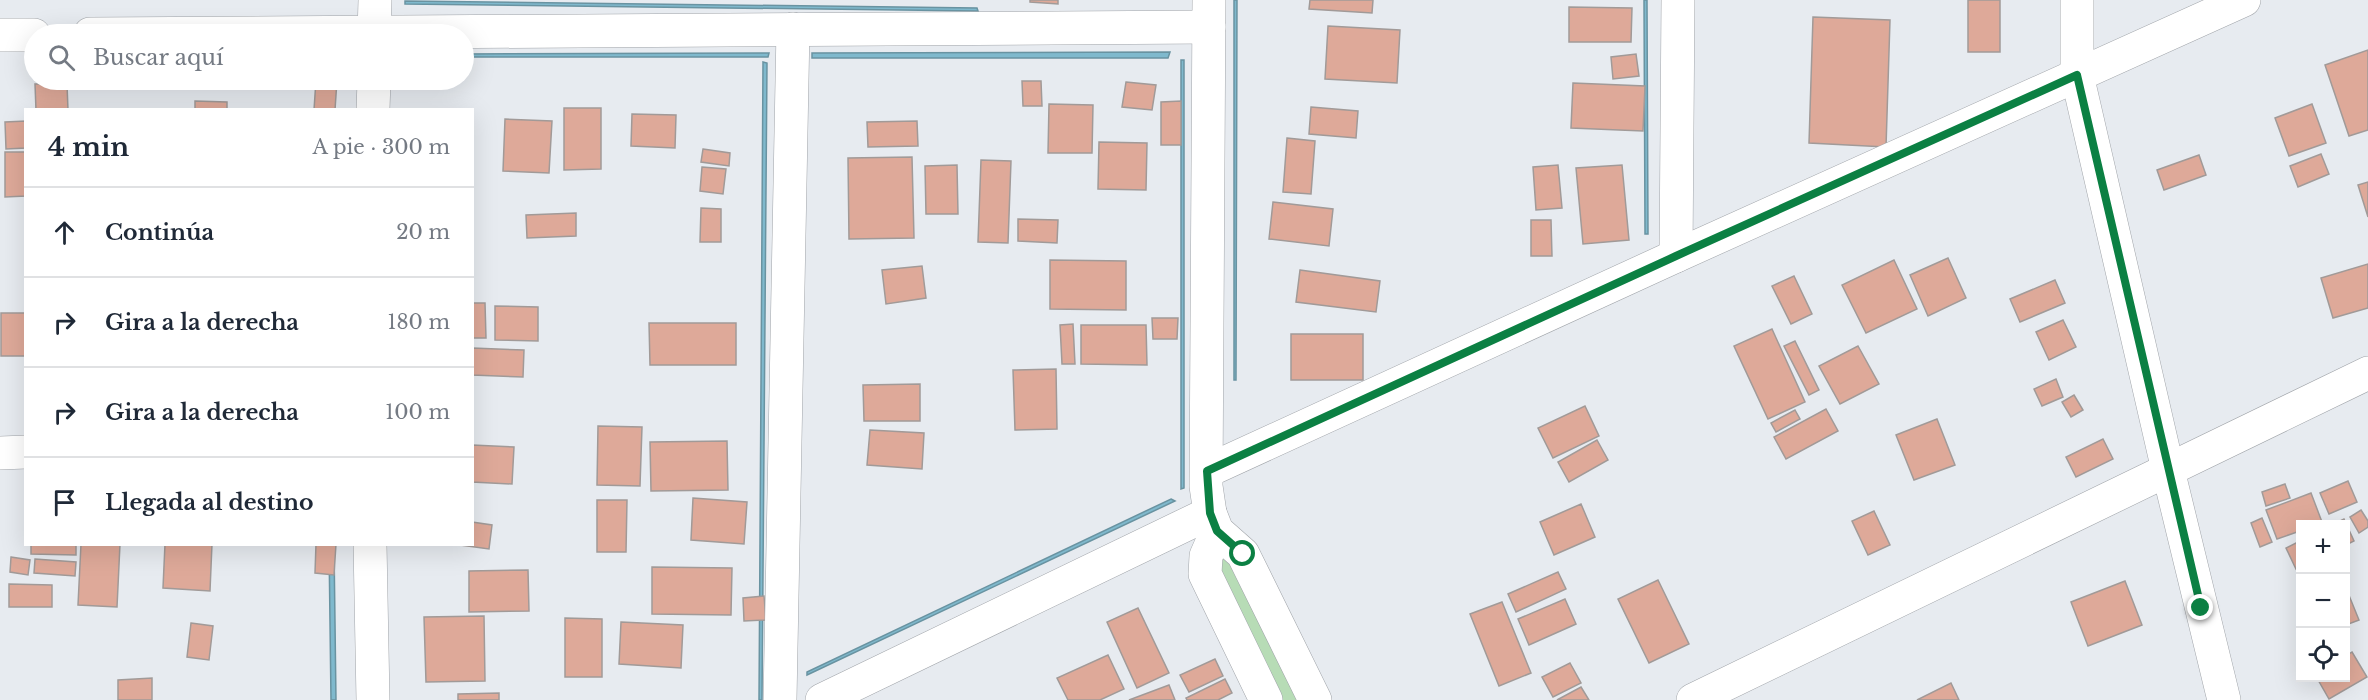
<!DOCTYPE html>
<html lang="es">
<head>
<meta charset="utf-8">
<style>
  :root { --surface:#fff; --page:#f6f6f7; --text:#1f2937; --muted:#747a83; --line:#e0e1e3 }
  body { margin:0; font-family:"Libre Baskerville",serif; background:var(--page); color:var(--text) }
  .controls { position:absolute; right:18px; bottom:18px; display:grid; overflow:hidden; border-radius:0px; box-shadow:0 6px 24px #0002 }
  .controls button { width:54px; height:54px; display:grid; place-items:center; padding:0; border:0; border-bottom:2px solid var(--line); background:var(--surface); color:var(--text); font:30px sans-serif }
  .stop { position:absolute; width:18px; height:18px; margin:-14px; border:4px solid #0b8043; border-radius:50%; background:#fff }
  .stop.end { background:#0b8043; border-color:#fff; box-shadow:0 2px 6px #0008 }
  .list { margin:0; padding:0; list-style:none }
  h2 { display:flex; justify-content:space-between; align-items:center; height:78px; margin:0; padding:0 24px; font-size:26px }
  h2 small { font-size:20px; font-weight:400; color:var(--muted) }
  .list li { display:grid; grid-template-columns:39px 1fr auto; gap:18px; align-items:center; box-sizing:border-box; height:90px; padding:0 24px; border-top:2px solid var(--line) }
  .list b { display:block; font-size:22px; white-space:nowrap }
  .list em { font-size:20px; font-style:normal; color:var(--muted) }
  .icon { flex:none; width:33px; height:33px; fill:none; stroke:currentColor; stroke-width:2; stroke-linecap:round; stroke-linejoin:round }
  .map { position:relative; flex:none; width:2368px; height:700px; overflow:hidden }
  .search { position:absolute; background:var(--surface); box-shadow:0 6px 24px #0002; left:24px; top:24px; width:450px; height:66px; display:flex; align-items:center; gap:15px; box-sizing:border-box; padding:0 21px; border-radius:33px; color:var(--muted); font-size:22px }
  .panel { position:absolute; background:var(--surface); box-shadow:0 6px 24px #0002; left:24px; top:108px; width:450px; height:438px; border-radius:0px }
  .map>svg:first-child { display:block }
</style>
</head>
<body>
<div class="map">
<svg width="2368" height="700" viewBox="0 0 2368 700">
  <rect width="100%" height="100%" fill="#e7ebf0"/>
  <path fill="#b7dcb6" d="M1231 556 1301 700H1281L1216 562 1217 558Z"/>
  <g fill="#7fb9cd" stroke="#6993a1" stroke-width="1.5">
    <path d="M1234 0H1237L1236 380H1234Z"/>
    <path d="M1644 0H1647L1648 234H1645Z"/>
    <path d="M405 1 977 8 978 11 405 4Z"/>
    <path d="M1170 52 1168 58H812V53Z"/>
    <path d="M769 53 768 57H464V54Z"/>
    <path d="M1181 60H1184V488L1181 489Z"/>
    <path d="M763 62 767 63 762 700H759Z"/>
    <path d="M1171 499 1175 501 807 675V672Z"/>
    <path d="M329 545H334L336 700H331Z"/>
  </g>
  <g fill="#dea999" stroke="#a19a98" stroke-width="1.5">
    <path d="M1030 0H1058V4L1030 2Z"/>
    <path d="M1310 0H1373L1372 13 1309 9Z"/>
    <rect x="1968" y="0" width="32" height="52"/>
    <path d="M1569 7 1632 8 1631 42H1569Z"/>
    <path d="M1813 17 1890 20 1886 147 1809 143Z"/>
    <path d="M1328 26 1400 30 1397 83 1325 79Z"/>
    <path d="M2368 50V130L2349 136 2325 65Z"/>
    <path d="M1636 54 1639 76 1613 79 1611 57Z"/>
    <path d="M316 80H337L335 110H314Z"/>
    <path d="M1022 81H1041L1042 106H1023Z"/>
    <path d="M1126 82 1156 85 1152 110 1122 107Z"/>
    <path d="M1573 83 1645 86 1643 131 1571 128Z"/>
    <path d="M35 84H67L68 110H36Z"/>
    <path d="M195 101 227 102V110H195Z"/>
    <path d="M1181 101V145H1161V102Z"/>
    <path d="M1049 104 1093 105 1092 153H1048Z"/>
    <path d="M2312 104 2326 143 2289 156 2275 118Z"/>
    <path d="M1311 107 1358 111 1356 138 1309 134Z"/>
    <path d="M564 108H601V169L564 170Z"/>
    <path d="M632 114 676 115 675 148 631 146Z"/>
    <path d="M505 119 552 121 549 173 503 171Z"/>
    <path d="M26 121V148L6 149 5 122Z"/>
    <path d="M917 121 918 146 868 147 867 122Z"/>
    <path d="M1287 138 1315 141 1311 194 1283 192Z"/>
    <path d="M1099 142 1147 143 1146 190 1098 189Z"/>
    <path d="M703 149 730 153 729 166 701 162Z"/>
    <path d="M5 152H26V196L5 197Z"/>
    <path d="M2321 154 2329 174 2298 187 2290 166Z"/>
    <path d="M2199 155 2206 175 2164 190 2157 170Z"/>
    <path d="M912 157 914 238 849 239 848 158Z"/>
    <path d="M981 160 1011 161 1008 243 978 242Z"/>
    <path d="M957 165 958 214H926L925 166Z"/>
    <path d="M1558 165 1562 208 1536 210 1533 167Z"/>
    <path d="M1622 165 1629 240 1583 244 1576 168Z"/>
    <path d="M702 167 726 169 723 194 700 191Z"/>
    <path d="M2368 182V217L2358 185Z"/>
    <path d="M1273 202 1333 209 1329 246 1269 239Z"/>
    <path d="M701 208 721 209V242H700Z"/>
    <path d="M576 213V236L527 238 526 215Z"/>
    <path d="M1018 219 1058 220 1057 243 1018 241Z"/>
    <path d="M1531 220H1551L1552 256H1531Z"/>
    <path d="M1948 258 1966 298 1928 316 1910 275Z"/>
    <path d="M1050 260 1126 261V310L1050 309Z"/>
    <path d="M1894 260 1917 309 1866 333 1842 285Z"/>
    <path d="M2368 264V308L2333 318 2321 278Z"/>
    <path d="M922 266 926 298 886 304 882 270Z"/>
    <path d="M1300 270 1380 281 1376 312 1296 302Z"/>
    <path d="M1794 276 1812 314 1791 324 1772 286Z"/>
    <path d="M2055 280 2065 303 2020 322 2010 299Z"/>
    <path d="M472 303H485L486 338H472Z"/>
    <path d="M495 306 538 307V341L495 340Z"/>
    <rect x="1" y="313" width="25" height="43"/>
    <path d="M1152 318H1178L1177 339H1153Z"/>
    <path d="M2063 320 2076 347 2049 360 2036 332Z"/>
    <path d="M649 323H736V365H650Z"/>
    <path d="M1073 324 1075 364H1062L1060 325Z"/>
    <path d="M1081 325H1146L1147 365 1081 364Z"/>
    <path d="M1772 329 1805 402 1768 419 1734 346Z"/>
    <rect x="1291" y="334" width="72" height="46"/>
    <path d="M1795 341 1819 390 1809 395 1784 346Z"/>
    <path d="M1858 346 1879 384 1840 404 1819 366Z"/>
    <path d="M472 348 524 350 523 377 472 375Z"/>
    <path d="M1056 369 1057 429 1015 430 1013 370Z"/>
    <path d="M2056 379 2063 397 2042 406 2034 389Z"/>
    <path d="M920 384V421H864L863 385Z"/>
    <path d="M2074 395 2083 410 2071 417 2062 402Z"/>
    <path d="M1585 406 1599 436 1553 458 1538 428Z"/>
    <path d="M1826 409 1838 431 1786 459 1774 437Z"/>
    <path d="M1795 410 1800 419 1776 432 1771 423Z"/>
    <path d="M1937 419 1955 465 1914 480 1896 435Z"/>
    <path d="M598 426 642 427 640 486 597 485Z"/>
    <path d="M870 430 924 433 922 469 867 465Z"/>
    <path d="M2103 439 2113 459 2076 477 2066 457Z"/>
    <path d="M1597 440 1608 460 1569 482 1558 462Z"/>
    <path d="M727 441 728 490 651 491 650 442Z"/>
    <path d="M472 445 514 447 512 484 472 482Z"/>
    <path d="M2348 481 2357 502 2329 514 2320 493Z"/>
    <path d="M2285 484 2290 498 2266 506 2262 492Z"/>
    <path d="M2311 493 2322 522 2300 524V531L2277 539 2266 510Z"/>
    <path d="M693 498 747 502 744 544 691 540Z"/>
    <path d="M597 500H627L626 552H597Z"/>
    <path d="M1581 504 1595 537 1554 555 1540 522Z"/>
    <path d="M2361 510 2368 521V527L2359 533 2350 517Z"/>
    <path d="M1874 511 1890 545 1868 555 1852 521Z"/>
    <path d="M2262 518 2272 542 2260 547 2251 523Z"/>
    <path d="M2344 519 2354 541 2346 545V524H2334Z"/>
    <path d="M472 522 492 525 489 549 460 545 472 544Z"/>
    <path d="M2300 541V566L2296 569 2286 548Z"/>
    <path d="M31 544H76V555L31 554Z"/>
    <path d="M81 544H120L117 607 78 605Z"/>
    <path d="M165 544H212L210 591 163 588Z"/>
    <path d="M316 544H336L334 575 315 573Z"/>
    <path d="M11 557 30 560 28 575 10 572Z"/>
    <path d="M35 559 76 562 75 576 34 573Z"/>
    <path d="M652 567 732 568 731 615 652 614Z"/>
    <path d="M528 570 529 611 469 612V571Z"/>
    <path d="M1558 572 1566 589 1516 612 1508 594Z"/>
    <path d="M1658 580 1689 644 1649 663 1618 599Z"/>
    <path d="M2125 581 2142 625 2088 646 2071 602Z"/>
    <path d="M9 584 52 585V607H9Z"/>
    <path d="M2346 588 2359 620 2346 625Z"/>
    <path d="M764 596 766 620 744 621 743 598Z"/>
    <path d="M1565 599 1576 624 1529 645 1518 619Z"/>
    <path d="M1502 602 1531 673 1499 686 1470 614Z"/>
    <path d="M1138 608 1169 673 1137 688 1107 622Z"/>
    <path d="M484 616 485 681 426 682 424 617Z"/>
    <path d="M565 618 602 619V677H565Z"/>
    <path d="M621 622 683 625 681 668 619 664Z"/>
    <path d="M191 623 213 626 209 660 187 657Z"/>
    <path d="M2352 652 2367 677 2329 699 2317 678H2346V656Z"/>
    <path d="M1108 655 1124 689 1100 700H1068L1057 678Z"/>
    <path d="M1215 659 1223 676 1189 692 1180 675Z"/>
    <path d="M1570 663 1581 683 1553 697 1542 677Z"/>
    <path d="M152 678V700H118V680Z"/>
    <path d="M1225 679 1232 693 1218 700H1187L1186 698Z"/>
    <path d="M1951 683 1959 700H1917Z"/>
    <path d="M1169 685 1175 700H1129Z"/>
    <path d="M1581 687 1589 700H1557Z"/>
    <path d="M499 693V700H458V694Z"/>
  </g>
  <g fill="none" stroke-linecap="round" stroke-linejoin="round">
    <g stroke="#a0a4a9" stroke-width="34">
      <g id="minor">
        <path d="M1209 0 1206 486 1210 513 1217 531 1243 554 1315 700"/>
        <path d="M2077 0V75L2168 470 2224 700"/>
        <path d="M90 34 1209 27"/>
        <path d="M374 34 375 0"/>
        <path d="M0 35H34"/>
        <path d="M373 110 374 80"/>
        <path d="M1676 256 1678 0"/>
        <path d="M0 453 26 452"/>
        <path d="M1207 471 1676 256 2244 0"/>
        <path d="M1217 531 1206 556 1205 574 1266 700"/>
        <path d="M370 544 373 700"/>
        <path d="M780 700 793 29"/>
        <path d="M822 700 1210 513"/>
        <path d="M1693 700 2368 373"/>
      </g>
    </g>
    <use href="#minor" stroke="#fff" stroke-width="33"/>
  </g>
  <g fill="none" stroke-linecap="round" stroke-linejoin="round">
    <path stroke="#0b8043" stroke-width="8" d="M1243 554 1217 531 1210 513 1207 471 1676 256 2077 75 2201 608"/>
  </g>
</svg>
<div class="controls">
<button>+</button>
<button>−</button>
<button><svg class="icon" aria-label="locate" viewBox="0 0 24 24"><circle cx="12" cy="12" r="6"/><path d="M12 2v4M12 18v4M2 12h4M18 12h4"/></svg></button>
</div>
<div class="stop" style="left:1243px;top:554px"></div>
<div class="stop end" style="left:2201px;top:608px"></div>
<div class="search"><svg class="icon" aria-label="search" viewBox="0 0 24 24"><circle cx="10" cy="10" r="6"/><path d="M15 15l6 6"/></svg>Buscar aquí</div>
<section class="panel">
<h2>4 min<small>A pie · 300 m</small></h2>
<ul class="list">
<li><svg class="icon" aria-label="ahead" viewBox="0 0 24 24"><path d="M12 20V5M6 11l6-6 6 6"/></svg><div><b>Continúa</b></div><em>20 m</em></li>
<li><svg class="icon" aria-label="right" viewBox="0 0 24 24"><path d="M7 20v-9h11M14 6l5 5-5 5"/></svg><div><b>Gira a la derecha</b></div><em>180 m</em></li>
<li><svg class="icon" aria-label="right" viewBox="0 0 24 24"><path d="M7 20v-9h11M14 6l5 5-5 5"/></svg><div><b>Gira a la derecha</b></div><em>100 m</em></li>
<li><svg class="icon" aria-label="arrive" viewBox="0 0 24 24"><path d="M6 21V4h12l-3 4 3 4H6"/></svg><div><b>Llegada al destino</b></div></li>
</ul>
</section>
</div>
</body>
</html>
